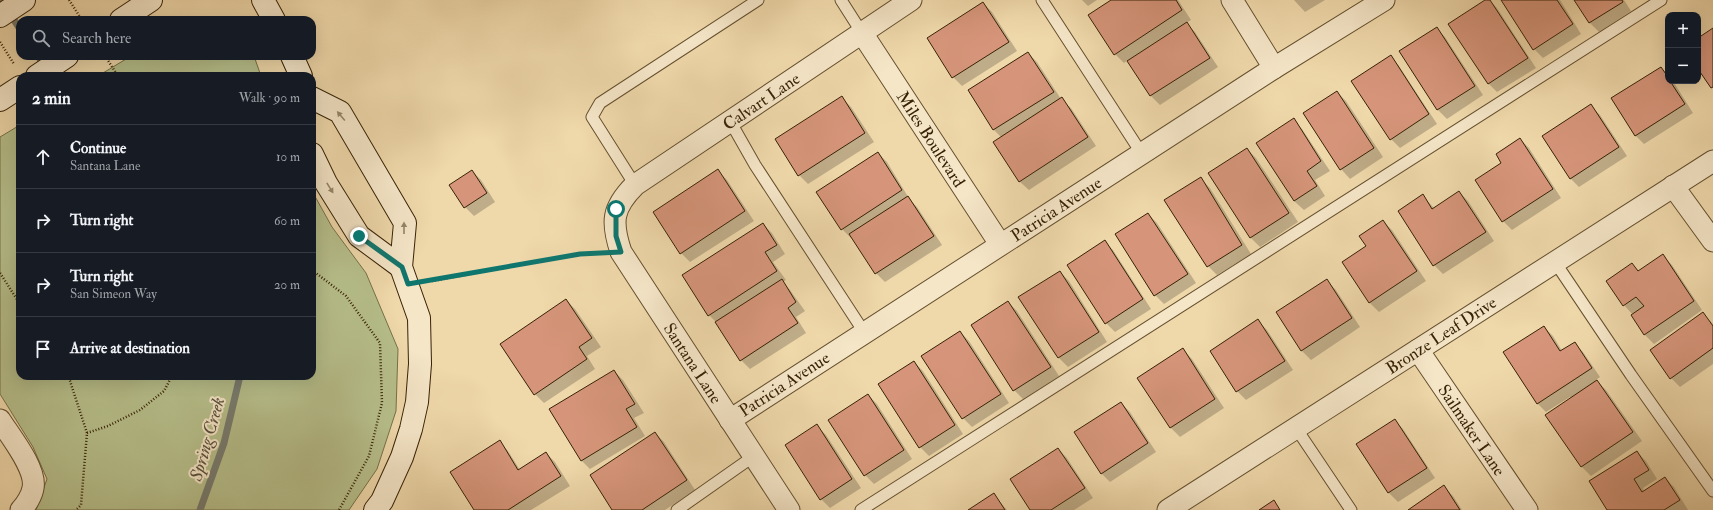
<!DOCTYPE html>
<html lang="en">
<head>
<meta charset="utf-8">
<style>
  :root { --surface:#171b24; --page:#20242c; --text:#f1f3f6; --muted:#9ea1a6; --line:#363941 }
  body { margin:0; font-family:"IM FELL Double Pica",serif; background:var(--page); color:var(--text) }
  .controls { position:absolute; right:12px; top:12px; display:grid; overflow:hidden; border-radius:8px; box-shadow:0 4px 16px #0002 }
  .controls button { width:36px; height:36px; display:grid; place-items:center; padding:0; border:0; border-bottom:1px solid var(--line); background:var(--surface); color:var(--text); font:20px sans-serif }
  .stop { position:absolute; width:12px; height:12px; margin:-9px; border:3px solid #0f766e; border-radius:50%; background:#fff }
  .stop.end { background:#0f766e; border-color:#fff; box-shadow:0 1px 4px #0008 }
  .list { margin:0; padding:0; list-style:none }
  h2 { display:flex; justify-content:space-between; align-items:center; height:52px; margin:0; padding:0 16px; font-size:17px }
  h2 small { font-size:13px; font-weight:400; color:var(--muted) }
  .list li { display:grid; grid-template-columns:26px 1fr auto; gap:12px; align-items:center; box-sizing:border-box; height:64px; padding:0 16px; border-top:1px solid var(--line) }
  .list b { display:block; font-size:15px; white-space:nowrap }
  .list p { margin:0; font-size:13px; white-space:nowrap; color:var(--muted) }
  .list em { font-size:13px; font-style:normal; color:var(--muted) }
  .icon { flex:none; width:22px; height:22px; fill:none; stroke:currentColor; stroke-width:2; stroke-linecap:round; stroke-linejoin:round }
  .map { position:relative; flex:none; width:1713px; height:510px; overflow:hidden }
  .search { position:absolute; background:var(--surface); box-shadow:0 4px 16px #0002; left:16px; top:16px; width:300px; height:44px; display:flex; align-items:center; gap:10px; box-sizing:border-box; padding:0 14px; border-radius:12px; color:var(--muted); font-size:15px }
  .panel { position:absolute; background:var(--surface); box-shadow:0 4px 16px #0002; left:16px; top:72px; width:300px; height:308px; border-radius:12px }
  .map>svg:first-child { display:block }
</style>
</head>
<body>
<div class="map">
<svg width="1713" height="510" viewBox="0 0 1713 510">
  <rect width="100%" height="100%" fill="#efd8aa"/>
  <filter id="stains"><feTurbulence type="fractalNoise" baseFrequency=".005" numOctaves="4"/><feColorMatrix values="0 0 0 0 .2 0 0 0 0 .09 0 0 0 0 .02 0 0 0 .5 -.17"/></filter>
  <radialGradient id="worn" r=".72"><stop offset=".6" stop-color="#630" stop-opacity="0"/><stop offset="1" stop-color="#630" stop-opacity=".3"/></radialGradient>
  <g fill="#b6bf8b" stroke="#767048">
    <path d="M131 56H254L261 76H98Z"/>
    <path d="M20 125V376H312V191L332 227 366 273 398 349 396 411 377 469 349 510H36L47 479 33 447 0 394V137Z"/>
  </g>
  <g fill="#0003">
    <path d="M1082 0H1097L1088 6Z"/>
    <path d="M1113 0H1178L1191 20 1186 23 1195 32 1218 67 1160 105 1151 96 1128 60 1124 63 1115 54Z"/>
    <path d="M1294 0H1325L1305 12Z"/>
    <path d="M1486 0H1489L1497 8 1536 68 1497 92 1488 83Z"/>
    <path d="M1502 0H1560L1581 34 1543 58 1534 49Z"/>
    <path d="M1575 0H1624L1631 11 1599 32 1590 23Z"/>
    <path d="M983 3 992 12 1017 51 962 86 953 77Z"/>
    <path d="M1436 28 1445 37 1483 95 1447 119 1438 110 1400 51Z"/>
    <path d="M1028 53 1037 62 1061 99 1071 108 1096 146 1029 190 1019 181 1002 138 994 130 969 90Z"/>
    <path d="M1390 56 1399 66 1437 124 1400 148 1391 139Z"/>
    <path d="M1661 68 1668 75V81H1673L1693 113 1644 144 1635 135Z"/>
    <path d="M1337 92 1346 101 1383 157 1350 179 1341 169Z"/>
    <path d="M842 98 851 107 874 142 808 184 799 175Z"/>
    <path d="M1591 106 1600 115 1627 156 1579 187 1570 178Z"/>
    <path d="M1293 120 1302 129 1330 171 1315 180 1325 196 1304 210 1294 201 1257 143Z"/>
    <path d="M1520 139 1529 148 1561 198 1512 230 1503 221Z"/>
    <path d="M1247 149 1256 158 1298 222 1260 247 1251 238 1209 173Z"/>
    <path d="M878 153 887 162 910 200 917 207 942 245 885 282 876 273 852 237 851 238 842 229Z"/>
    <path d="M472 171 481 180 495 202 474 216 465 207Z"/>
    <path d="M718 171 727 180 754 221 690 262 681 253Z"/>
    <path d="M1201 179 1210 188 1251 254 1217 275 1208 266Z"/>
    <path d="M1459 192 1468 201 1494 241 1443 274 1434 265 1423 196 1434 208Z"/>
    <path d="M1148 214 1157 223 1196 283 1164 304 1155 295 1116 235Z"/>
    <path d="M1383 221 1392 230 1426 281 1379 312 1370 303 1343 262 1367 246Z"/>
    <path d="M763 224 772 233 785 254 773 262 786 280 783 282 790 290 805 311 796 317 806 333 750 369 741 360 716 322 709 315Z"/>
    <path d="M1104 241 1113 250 1151 309 1115 332 1106 323Z"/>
    <path d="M1663 256 1672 265 1702 310 1654 344 1645 335 1633 315 1624 305 1632 264 1639 271Z"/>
    <path d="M1060 272 1069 281 1107 342 1068 367 1059 358 1020 297Z"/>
    <path d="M1327 281 1336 290 1360 327 1311 360 1302 351 1277 313Z"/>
    <path d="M566 300 575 309 601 347 587 356 595 369 544 403 535 394Z"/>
    <path d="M1008 302 1017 311 1059 376 1023 399 1014 390Z"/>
    <path d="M1703 314 1713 324V364L1680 387 1671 378Z"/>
    <path d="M1258 321 1267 330 1293 370 1246 400 1237 391Z"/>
    <path d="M1544 327 1553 336 1562 351 1574 343 1583 352 1600 377 1596 380 1606 390 1642 441 1591 476 1582 467 1546 415 1571 399 1570 397 1546 412 1537 403Z"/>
    <path d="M960 332 969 341 1009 403 972 427 963 418Z"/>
    <path d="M1183 350 1192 359 1224 408 1180 437 1171 428 1139 378Z"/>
    <path d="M914 362 923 371 963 434 929 456 920 447Z"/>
    <path d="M614 371 623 380 644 413 634 418 645 436 590 469 581 460Z"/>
    <path d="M868 395 877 404 912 459 874 484 865 475Z"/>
    <path d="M1121 403 1130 412 1156 452 1110 482 1101 473Z"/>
    <path d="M1394 420 1403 429 1435 478 1398 502 1389 493 1357 444Z"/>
    <path d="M817 426 826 435 861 488 830 508 821 499Z"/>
    <path d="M655 433 664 442 695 490 665 510H614Z"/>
    <path d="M499 441 508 451 520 470 546 453 555 462 570 486 531 510H475Z"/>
    <path d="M1058 449 1067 458 1093 498 1074 510H1031Z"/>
    <path d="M1637 452 1646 461 1657 479 1643 488 1644 491 1665 478 1674 487 1688 510H1608Z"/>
    <path d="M1444 487 1453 496 1462 510H1409Z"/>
    <path d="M994 495 1007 510H970Z"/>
  </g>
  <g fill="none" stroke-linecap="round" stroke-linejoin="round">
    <g stroke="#767b6f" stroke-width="7">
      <path d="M1 0 20 29"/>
      <path d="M38 56 46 68"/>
      <path d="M200 510 224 443 240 376"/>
    </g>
  </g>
  <g fill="#d6957a" stroke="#372206">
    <path d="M1111 0H1176L1182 10 1114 55 1088 15Z"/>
    <path d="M1485 0H1490L1528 58 1488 84 1448 24Z"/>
    <path d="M1501 0H1557L1573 24 1533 50Z"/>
    <path d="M1574 0H1622L1623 2 1589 23Z"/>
    <path d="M983 2 1009 42 952 78 927 38Z"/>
    <path d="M1187 22 1210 58 1150 96 1127 61Z"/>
    <path d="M1437 27 1475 86 1437 110 1399 51Z"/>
    <path d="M1713 28V87L1711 88 1698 69V38Z"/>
    <path d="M1028 52 1054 92 993 130 968 90Z"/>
    <path d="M1391 55 1429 114 1390 140 1351 81Z"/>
    <path d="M1661 67 1668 77V81H1670L1685 104 1635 136 1611 98Z"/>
    <path d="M1337 91 1374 148 1340 170 1303 113Z"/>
    <path d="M842 96 865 133 798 176 775 139Z"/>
    <path d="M1062 97 1088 137 1019 182 993 142Z"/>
    <path d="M1591 104 1619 147 1570 179 1542 136Z"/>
    <path d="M1294 118 1321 161 1307 171 1317 186 1294 201 1256 143Z"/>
    <path d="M1520 138 1553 189 1502 222 1475 180 1501 163 1496 154Z"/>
    <path d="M1247 148 1289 213 1250 238 1208 173Z"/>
    <path d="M878 152 902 190 841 230 816 192Z"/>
    <path d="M718 169 745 211 680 254 653 212Z"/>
    <path d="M472 170 487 193 464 208 449 185Z"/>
    <path d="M1201 177 1242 245 1207 267 1164 200Z"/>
    <path d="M1459 191 1486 232 1433 266 1398 211 1423 194 1432 209Z"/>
    <path d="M908 196 934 236 875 274 849 234Z"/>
    <path d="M1148 213 1188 274 1154 296 1115 234Z"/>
    <path d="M1383 220 1417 271 1369 303 1342 262 1366 246 1359 236Z"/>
    <path d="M763 223 777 245 765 252 777 271 708 316 682 275Z"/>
    <path d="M1105 240 1143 299 1105 324 1067 265Z"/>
    <path d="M1663 254 1694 301 1644 335 1631 315 1644 306 1636 297 1623 306 1606 281 1632 263 1638 271Z"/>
    <path d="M1060 271 1099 332 1058 358 1018 297Z"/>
    <path d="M782 279 796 302 788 308 798 323 740 361 715 322Z"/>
    <path d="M1327 279 1352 318 1301 351 1276 312Z"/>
    <path d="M566 299 592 338 579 347 587 359 534 395 500 344Z"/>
    <path d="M1008 301 1051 367 1013 391 971 325Z"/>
    <path d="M1703 312 1713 326V348L1670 379 1650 350Z"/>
    <path d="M1258 319 1285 361 1236 392 1210 351Z"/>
    <path d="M1544 326 1560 351 1575 342 1592 368 1537 404 1503 352Z"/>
    <path d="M960 331 1001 394 962 419 921 356Z"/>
    <path d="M1183 348 1215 399 1170 428 1137 378Z"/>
    <path d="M914 361 955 425 919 448 878 384Z"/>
    <path d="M614 370 635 404 626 409 637 427 581 461 549 409Z"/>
    <path d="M1597 380 1633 432 1581 467 1545 415Z"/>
    <path d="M868 394 904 450 864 476 828 420Z"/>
    <path d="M1121 402 1148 443 1101 474 1074 432Z"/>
    <path d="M1395 419 1427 468 1388 493 1356 444Z"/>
    <path d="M817 424 852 479 820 500 785 445Z"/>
    <path d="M655 432 687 480 642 510H612L590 475Z"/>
    <path d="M500 440 518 470 546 452 561 476 508 510H474L450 472Z"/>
    <path d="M1058 448 1085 488 1051 510H1030L1010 479Z"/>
    <path d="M1637 451 1649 470 1634 479 1642 492 1665 477 1680 500 1664 510H1607L1589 481Z"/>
    <path d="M1444 485 1460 510H1408Z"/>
    <path d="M994 493 1005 510H968Z"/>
    <path d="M1274 500 1280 510H1259Z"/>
  </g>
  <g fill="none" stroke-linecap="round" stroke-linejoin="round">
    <g stroke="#65502f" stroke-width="13">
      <g id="lane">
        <path d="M841 0 862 33"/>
        <path d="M1042 0 1142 154"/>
        <path d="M730 121 755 165 864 332"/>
        <path d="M635 185 592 117 600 103 758 0"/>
        <path d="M1555 262 1631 375 1713 491"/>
        <path d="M1296 428 1351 510"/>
        <path d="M677 510 754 456"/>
        <path d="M861 510 1661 0"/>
      </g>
    </g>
    <g stroke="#65502f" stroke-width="23">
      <g id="street">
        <path d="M1232 0 1274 68"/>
        <path d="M862 33 1000 244"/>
        <path d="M1673 186 1713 241"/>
        <path d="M1418 350 1527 510"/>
        <path d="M0 420C10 436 37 469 33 488 32 495 26 505 21 510"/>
        <path d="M730 420 1274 68 1384 0"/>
        <path d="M789 510 621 252C611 222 612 208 635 185L911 0"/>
        <path d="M1168 510 1713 161"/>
      </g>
    </g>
    <g stroke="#372206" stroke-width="24">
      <g id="secondary">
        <path d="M263 0 274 20"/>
        <path d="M0 16 24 0"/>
        <path d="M121 20 151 0"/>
        <path d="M292 56 301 76"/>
        <path d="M37 76 67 56"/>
        <path d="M312 98 340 112 405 223 401 267 419 318 420 364 417 402 411 429 402 457 382 501 375 510"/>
        <path d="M0 100 20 87"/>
        <path d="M312 154 326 183 359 236 401 267"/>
      </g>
    </g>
    <g stroke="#372206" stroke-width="2.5" stroke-dasharray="1 2" stroke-linecap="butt">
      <path d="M69 0 82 20"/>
      <path d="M0 42 14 64"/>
      <path d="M105 56 118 76"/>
      <path d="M312 270 346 296 380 343 382 403 369 456 339 510"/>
      <path d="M0 273 20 304"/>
      <path d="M432 281 580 254 598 253"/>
      <path d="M66 376 70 381 87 433 81 505 76 510"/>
      <path d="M87 433 108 426 140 410 164 391 172 376"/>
    </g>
    <use href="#lane" stroke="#f5e6c8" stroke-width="11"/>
    <use href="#street" stroke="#f5e6c8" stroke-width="21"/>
    <use href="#secondary" stroke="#f5e6c8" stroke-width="22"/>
  </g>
  <defs><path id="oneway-solid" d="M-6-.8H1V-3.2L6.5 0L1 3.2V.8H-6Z"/></defs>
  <g fill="#968467">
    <use href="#oneway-solid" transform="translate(341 116) rotate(-130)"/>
    <use href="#oneway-solid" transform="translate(330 188) rotate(58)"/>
    <use href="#oneway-solid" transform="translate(404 228) rotate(-90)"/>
  </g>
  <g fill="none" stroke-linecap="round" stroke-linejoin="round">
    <path stroke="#0f766e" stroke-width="5" d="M359 236 402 267 408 284 580 254 621 252 616 236V209"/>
  </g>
  <g text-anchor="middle" stroke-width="4" stroke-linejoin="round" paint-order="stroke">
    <g font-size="17" fill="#372206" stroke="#f5e6c8">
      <text transform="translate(761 101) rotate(-34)" y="6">Calvart Lane</text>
      <text transform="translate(931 139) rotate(57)" y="6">Miles Boulevard</text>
      <text transform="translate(1056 209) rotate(-33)" y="6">Patricia Avenue</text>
      <text transform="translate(1441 335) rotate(-33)" y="6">Bronze Leaf Drive</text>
      <text transform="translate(693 363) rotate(57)" y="6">Santana Lane</text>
      <text transform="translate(784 384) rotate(-33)" y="6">Patricia Avenue</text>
      <text transform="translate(1472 430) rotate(56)" y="6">Sailmaker Lane</text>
    </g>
    <g font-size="18" font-style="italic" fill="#564e3b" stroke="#f5e6c8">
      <text transform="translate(207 439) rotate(-74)" y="6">Spring Creek</text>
    </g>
  </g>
  <rect width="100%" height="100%" filter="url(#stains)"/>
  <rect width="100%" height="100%" fill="url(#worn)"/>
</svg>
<div class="controls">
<button>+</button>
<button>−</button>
</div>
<div class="stop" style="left:616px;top:209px"></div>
<div class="stop end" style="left:359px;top:236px"></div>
<div class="search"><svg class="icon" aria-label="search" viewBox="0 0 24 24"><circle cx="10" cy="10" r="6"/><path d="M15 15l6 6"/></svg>Search here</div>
<section class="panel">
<h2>2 min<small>Walk · 90 m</small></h2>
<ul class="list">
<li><svg class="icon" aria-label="ahead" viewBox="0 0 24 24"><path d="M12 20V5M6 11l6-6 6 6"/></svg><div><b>Continue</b><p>Santana Lane</p></div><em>10 m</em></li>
<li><svg class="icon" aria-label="right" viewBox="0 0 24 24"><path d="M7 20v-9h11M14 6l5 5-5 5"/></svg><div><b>Turn right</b></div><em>60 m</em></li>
<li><svg class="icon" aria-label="right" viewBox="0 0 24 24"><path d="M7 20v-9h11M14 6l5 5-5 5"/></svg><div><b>Turn right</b><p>San Simeon Way</p></div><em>20 m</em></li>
<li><svg class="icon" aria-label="arrive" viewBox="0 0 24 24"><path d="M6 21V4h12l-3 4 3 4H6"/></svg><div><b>Arrive at destination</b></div></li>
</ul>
</section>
</div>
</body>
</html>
